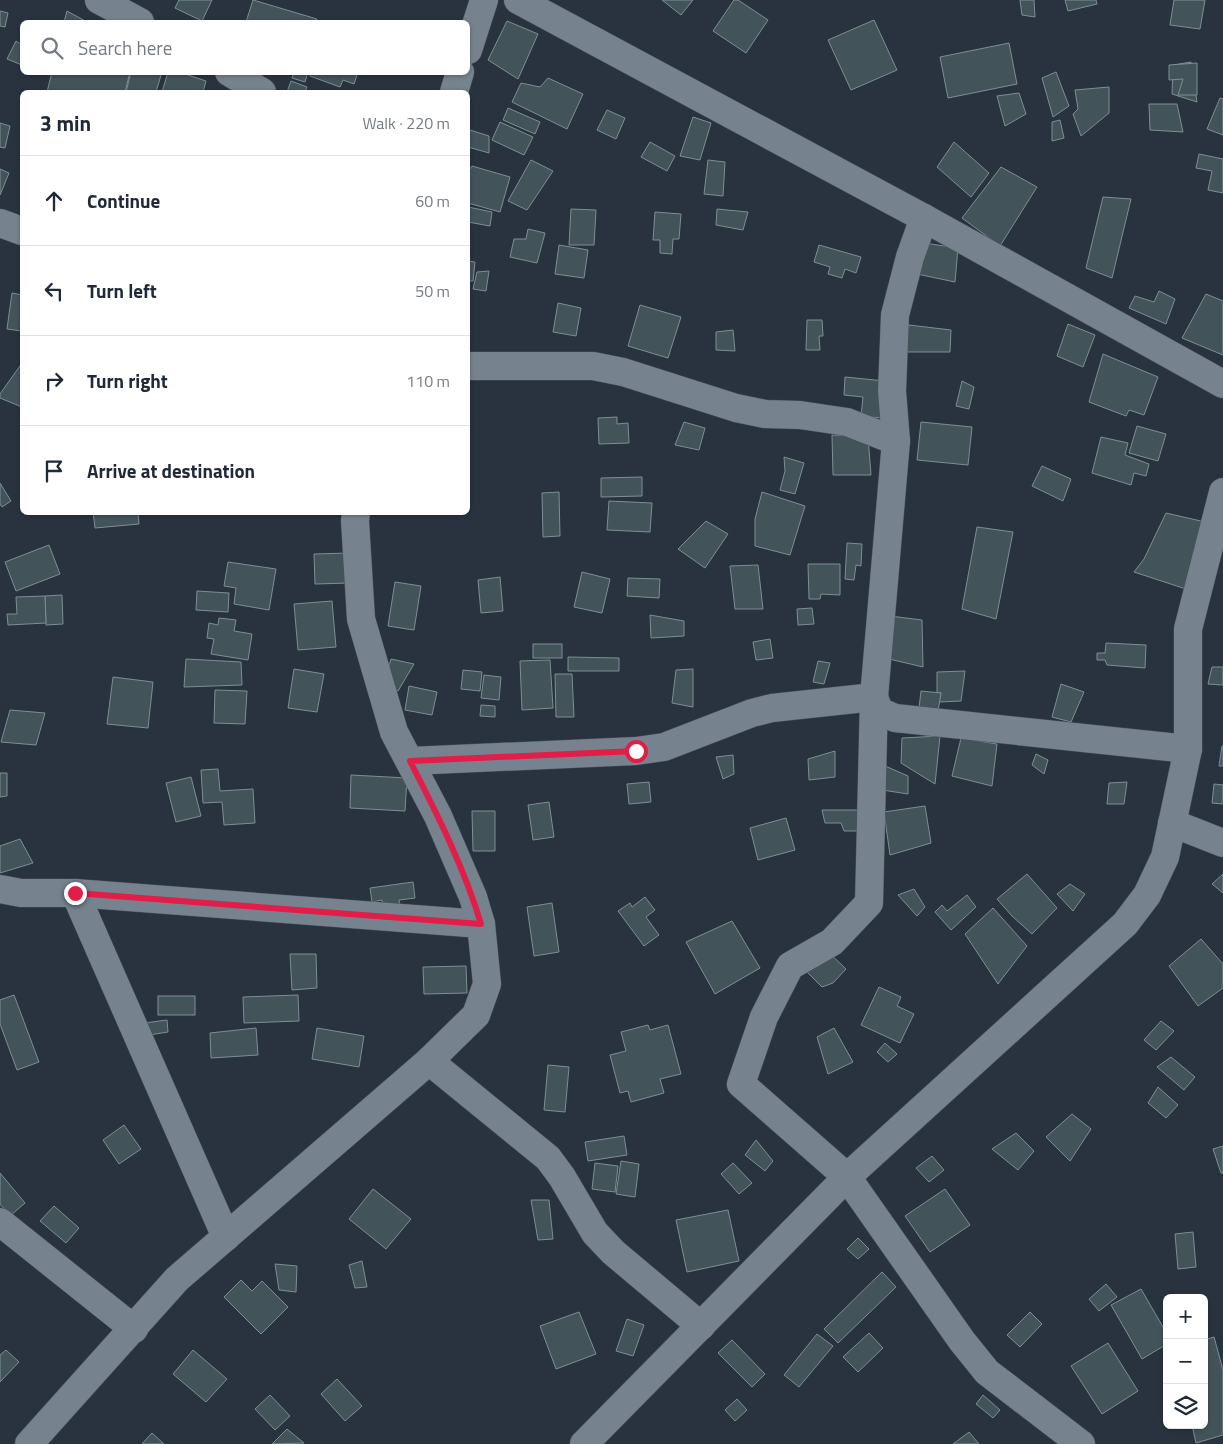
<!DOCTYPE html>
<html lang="en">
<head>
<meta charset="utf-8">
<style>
  :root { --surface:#fff; --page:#f6f6f7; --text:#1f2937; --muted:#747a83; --line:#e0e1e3 }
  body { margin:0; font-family:"Titillium Web",sans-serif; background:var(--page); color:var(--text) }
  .controls { position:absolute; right:15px; bottom:15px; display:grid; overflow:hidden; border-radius:8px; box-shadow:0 1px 4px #0004 }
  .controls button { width:45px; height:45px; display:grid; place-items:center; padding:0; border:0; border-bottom:1px solid var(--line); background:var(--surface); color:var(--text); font:25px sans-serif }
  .stop { position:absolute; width:15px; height:15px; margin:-11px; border:4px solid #e11d48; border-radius:50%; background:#fff }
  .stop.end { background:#e11d48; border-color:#fff; box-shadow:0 1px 5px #0008 }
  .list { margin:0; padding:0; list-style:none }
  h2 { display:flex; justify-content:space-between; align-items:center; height:65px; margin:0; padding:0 20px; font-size:21px }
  h2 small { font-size:16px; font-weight:400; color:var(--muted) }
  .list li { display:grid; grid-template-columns:32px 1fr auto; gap:15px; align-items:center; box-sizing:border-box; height:90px; padding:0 20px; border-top:1px solid var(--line) }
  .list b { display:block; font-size:19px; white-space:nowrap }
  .list em { font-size:16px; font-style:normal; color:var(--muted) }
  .icon { flex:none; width:28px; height:28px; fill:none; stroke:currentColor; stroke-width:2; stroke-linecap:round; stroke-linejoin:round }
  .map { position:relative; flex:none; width:1223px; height:1444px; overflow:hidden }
  .search { position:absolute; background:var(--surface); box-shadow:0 1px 4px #0004; left:20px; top:20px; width:450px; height:55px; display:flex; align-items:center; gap:12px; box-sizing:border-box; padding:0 18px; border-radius:8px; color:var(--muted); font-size:19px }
  .panel { position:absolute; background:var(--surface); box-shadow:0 1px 4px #0004; left:20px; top:90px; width:450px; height:425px; border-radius:8px }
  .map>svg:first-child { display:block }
</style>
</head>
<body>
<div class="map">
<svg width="1223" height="1444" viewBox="0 0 1223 1444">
  <rect width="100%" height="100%" fill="#29333f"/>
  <g fill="#425459" stroke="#7c8f95">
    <path d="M179 0H212L202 21 175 8Z"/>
    <path d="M253 0 317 19 316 22H246Z"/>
    <path d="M662 0H693L681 15Z"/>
    <path d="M734 0H738L768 20 746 53 713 31Z"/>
    <path d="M1020 0H1034L1035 17 1022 15Z"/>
    <path d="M1065 0H1096L1097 4 1068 11Z"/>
    <path d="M1174 0H1205L1200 29 1170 25Z"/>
    <path d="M0 11 8 13 5 27 0 26Z"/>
    <path d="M67 11 87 22H64Z"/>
    <path d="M874 20 897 70 851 90 828 40Z"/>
    <path d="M507 21 538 34 518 79 488 60Z"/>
    <path d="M16 41 22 45V65L7 59Z"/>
    <path d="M1009 43 1017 84 948 98 940 57Z"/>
    <path d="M1191 62 1197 102 1172 94 1173 65Z"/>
    <path d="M1197 63V95H1178L1183 79 1169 80V65Z"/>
    <path d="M52 72H130L125 92H47Z"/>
    <path d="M131 72H162L156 92H126Z"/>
    <path d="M168 72H179L206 81 203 92H162Z"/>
    <path d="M294 72H308L305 82 292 78Z"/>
    <path d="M311 72H358L354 84 343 80 340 87 310 76Z"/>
    <path d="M1056 72 1069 106 1053 117 1042 78Z"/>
    <path d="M548 78 583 94 567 129 512 102 521 83 540 87Z"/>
    <path d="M291 81 307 87 305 92H287Z"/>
    <path d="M1109 87V113L1081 136 1073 114 1078 109 1075 90Z"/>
    <path d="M1019 93 1026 114 1005 126 997 96Z"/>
    <path d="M1220 98 1223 99V135L1207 129Z"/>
    <path d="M1149 104H1177L1183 132 1150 130Z"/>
    <path d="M508 108 540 122 535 134 503 120Z"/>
    <path d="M607 110 625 118 616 139 597 130Z"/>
    <path d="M693 117 711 123 700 160 680 156Z"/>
    <path d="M1060 120 1064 138 1052 141V122Z"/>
    <path d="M500 122 533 137 524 155 492 140Z"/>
    <path d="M0 123 10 126 5 148 0 147Z"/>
    <path d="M470 130 489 136V153L468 147Z"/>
    <path d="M650 142 675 156 667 171 641 157Z"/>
    <path d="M954 142 989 173 971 197 937 167Z"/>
    <path d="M1199 154 1223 159V193L1208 190 1212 171 1196 168Z"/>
    <path d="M531 160 553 171 527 210 508 201Z"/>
    <path d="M708 160 725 162 723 196 704 194Z"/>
    <path d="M472 166 510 177 500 212 468 203V171Z"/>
    <path d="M1001 167 1037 187 1000 246 962 218Z"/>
    <path d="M0 169 9 173 0 195Z"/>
    <path d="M1103 197 1131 199 1112 278 1086 268Z"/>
    <path d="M468 207 492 212 490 226 468 222Z"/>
    <path d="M571 209 596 210 594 245H569Z"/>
    <path d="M717 209 748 212 743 230 716 225Z"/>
    <path d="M655 212 681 214 679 239H673L672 254 660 253V240H653Z"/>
    <path d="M528 229 545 233 537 263 510 257 514 239H526Z"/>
    <path d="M924 243 958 248 955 282 917 274Z"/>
    <path d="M559 245 588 250 584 278 555 274Z"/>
    <path d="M819 245 861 257 856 273 845 269 842 278 828 274 830 267 814 262Z"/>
    <path d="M468 261 475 262 473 281H468Z"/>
    <path d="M489 271 486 291 473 289 477 272Z"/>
    <path d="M1159 291 1175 299 1166 324 1129 308 1135 296 1154 302Z"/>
    <path d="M12 293 22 295V331L7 329Z"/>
    <path d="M1206 294 1223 301V355L1182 338Z"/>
    <path d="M558 303 581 308 576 336 553 332Z"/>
    <path d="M640 305 681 317 668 358 628 346Z"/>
    <path d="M807 320H822L823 336H819L820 350H806Z"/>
    <path d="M1068 324 1095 335 1083 367 1057 356Z"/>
    <path d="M909 325 951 330 950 352H905Z"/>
    <path d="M733 330 735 351 716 350V332Z"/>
    <path d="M1103 354 1158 377 1144 415 1129 410 1126 416 1089 402Z"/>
    <path d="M22 363V407L0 398V394Z"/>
    <path d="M845 377 885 381 882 418 861 416 863 397 844 395Z"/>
    <path d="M962 381 974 387 969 409 956 406Z"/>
    <path d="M617 417V424L628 423 629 443 599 444 598 418Z"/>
    <path d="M684 422 705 428 699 450 675 445Z"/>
    <path d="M921 422 972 427 968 465 917 460Z"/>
    <path d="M1137 426 1166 434 1158 461 1129 453Z"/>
    <path d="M832 435 868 437 871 475H833Z"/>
    <path d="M1101 437 1128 443 1125 455 1149 464 1146 476 1134 473 1131 485 1092 473Z"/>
    <path d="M784 457 804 463 795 494 780 490 785 471Z"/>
    <path d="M1042 466 1071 479 1063 501 1032 486Z"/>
    <path d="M642 477V496L601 497V478Z"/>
    <path d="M0 483 11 501 2 507 0 504Z"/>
    <path d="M559 492 560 536 543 537 542 493Z"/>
    <path d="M762 492 805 506 790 555 755 546V519Z"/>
    <path d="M609 501 652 503 650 532 607 530Z"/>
    <path d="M93 512H138L139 524 95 528Z"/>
    <path d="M1166 513 1214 524 1189 590 1134 572 1144 559Z"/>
    <path d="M706 521 728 534 705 568 678 549Z"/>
    <path d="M977 527 1013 532 996 619 962 609Z"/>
    <path d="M847 543 862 544 861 566 856 565 854 580 845 579Z"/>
    <path d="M49 545 60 574 16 591 5 562Z"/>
    <path d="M349 553 350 583 315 584 314 554Z"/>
    <path d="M228 562 276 569 269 610 234 604 236 588 224 586Z"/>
    <path d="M808 564H840V595L821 594 820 599H809Z"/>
    <path d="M758 565 763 609H735L730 566Z"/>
    <path d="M582 572 610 579 602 613 574 607Z"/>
    <path d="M500 577 503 611 481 613 478 580Z"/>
    <path d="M628 578 660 579 659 598 627 596Z"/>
    <path d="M395 582 421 586 414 630 388 626Z"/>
    <path d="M197 591 229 593 228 612 196 610Z"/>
    <path d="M62 595 63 624 46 625 45 596Z"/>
    <path d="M45 596 46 623 8 625 7 614H17L16 597Z"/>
    <path d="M332 601 336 647 298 650 294 604Z"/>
    <path d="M812 608 814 624 798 625 797 609Z"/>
    <path d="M650 615 684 621V636L651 638Z"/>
    <path d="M890 616 922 620 923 667 885 658Z"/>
    <path d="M219 618 236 620 234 631 252 634 248 660 211 654 214 639 207 638 209 623 218 625Z"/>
    <path d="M770 639 773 658 756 660 753 642Z"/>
    <path d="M1106 643 1146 645 1145 668 1107 665 1105 660H1097V653H1105Z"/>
    <rect x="533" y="644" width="29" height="14"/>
    <path d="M568 657 619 658V671H568Z"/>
    <path d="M186 659 241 662 242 685 184 687Z"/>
    <path d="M391 659 414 664 398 691 384 684Z"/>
    <path d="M550 660 553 708 522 710 520 661Z"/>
    <path d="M818 661 830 663 824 684 813 682Z"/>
    <path d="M1212 667H1223V685L1208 684Z"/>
    <path d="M294 669 324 674 317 712 288 708Z"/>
    <path d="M693 669V707L672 703 676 670Z"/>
    <path d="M463 670 482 672 480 691 461 689Z"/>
    <path d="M965 671 961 701 939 702 941 693H937V672Z"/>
    <path d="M555 674H572L574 717H556Z"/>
    <path d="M484 675 501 677 499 700 481 698Z"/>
    <path d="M113 677 153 682 148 728 107 724Z"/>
    <path d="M1061 684 1084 692 1071 722 1052 717Z"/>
    <path d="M409 686 437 692 432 715 405 710Z"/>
    <path d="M215 690 247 691 245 724 214 723Z"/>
    <path d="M921 691 941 693 938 711 919 708Z"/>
    <path d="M481 705 495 706V717L480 716Z"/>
    <path d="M10 710 45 713 36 745 1 742Z"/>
    <path d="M940 736 935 784 901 763 902 738Z"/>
    <path d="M961 738 997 744 992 786 952 776Z"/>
    <path d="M1222 746H1223V766H1219Z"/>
    <path d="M835 751V777L809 780 808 759Z"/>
    <path d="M1036 754 1048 760 1044 774 1032 765Z"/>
    <path d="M733 755 734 774 723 779 716 757Z"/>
    <path d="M883 765 908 776V794L876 789Z"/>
    <path d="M218 769 220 791 253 789 255 823 224 825 222 802 203 803 201 770Z"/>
    <path d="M0 773H7V796L0 797Z"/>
    <path d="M351 775 407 778 405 811 350 808Z"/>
    <path d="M191 777 201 816 176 822 166 783Z"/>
    <path d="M649 782 651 802 629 804 627 784Z"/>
    <path d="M1127 782 1124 804H1107L1109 783Z"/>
    <path d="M1214 784 1223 785V804L1212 803Z"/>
    <path d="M549 802 554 837 533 840 528 805Z"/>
    <path d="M925 806 931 843 890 855 884 812Z"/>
    <path d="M822 810H858L860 831H844L841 823H825Z"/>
    <path d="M472 811H495V851H473Z"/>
    <path d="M786 818 795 850 758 860 750 828Z"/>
    <path d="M20 839 33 863 0 873V846Z"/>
    <path d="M1027 874 1057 908 1032 934 1012 916 997 899Z"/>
    <path d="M1223 874V893L1212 884Z"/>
    <path d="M413 882 415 898 399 900 400 908 383 910 382 900 372 902 370 888Z"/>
    <path d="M1070 884 1085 894 1073 911 1057 894Z"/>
    <path d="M914 889 925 907 917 916 898 895Z"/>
    <path d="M967 895 976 907 951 930 935 912 942 905 947 911Z"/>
    <path d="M645 897 655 910 646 917 659 935 644 946 618 911 630 903 632 907Z"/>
    <path d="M552 903 559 952 534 956 527 907Z"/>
    <path d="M993 908 1027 946 998 984 965 934Z"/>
    <path d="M732 921 760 968 715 994 686 942Z"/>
    <path d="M1201 939 1223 964V988L1198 1006 1169 966Z"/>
    <path d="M826 950 846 969 833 983 822 987 805 970Z"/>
    <path d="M290 954H316L317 988 292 990Z"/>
    <path d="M466 966 467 993 424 994 423 967Z"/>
    <path d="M879 987 901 997 897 1006 914 1014 900 1043 861 1025Z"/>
    <path d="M14 995 39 1062 17 1070 0 1024V1000Z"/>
    <path d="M298 995 299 1021 244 1023 243 997Z"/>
    <rect x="158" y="996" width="37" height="19"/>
    <path d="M167 1020 168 1032 143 1036 137 1024Z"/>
    <path d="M1161 1021 1174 1031 1156 1050 1144 1040Z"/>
    <path d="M648 1025 650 1030 668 1025 681 1074 660 1079 664 1093 631 1102 628 1091 620 1093 610 1055 626 1051 621 1032Z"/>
    <path d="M256 1028 258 1055 211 1058 210 1033Z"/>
    <path d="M317 1028 364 1036 359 1067 312 1059Z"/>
    <path d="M834 1028 853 1062 828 1074 817 1037Z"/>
    <path d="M885 1043 897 1054 888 1062 877 1052Z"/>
    <path d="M1171 1057 1195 1077 1184 1090 1157 1067Z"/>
    <path d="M548 1065 569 1067 565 1112 544 1110Z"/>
    <path d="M1158 1087 1178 1105 1166 1118 1148 1103Z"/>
    <path d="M1072 1114 1091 1129 1070 1161 1046 1137Z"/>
    <path d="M124 1125 141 1149 119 1164 103 1140Z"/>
    <path d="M1016 1133 1034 1151 1018 1170 992 1149Z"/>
    <path d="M624 1136 627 1155 588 1161 585 1142Z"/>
    <path d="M756 1140 773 1161 765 1171 745 1155Z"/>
    <path d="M1223 1146V1173H1221L1213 1149Z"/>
    <path d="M932 1156 944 1170 929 1182 916 1168Z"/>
    <path d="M621 1161 639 1164 635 1197 616 1194Z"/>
    <path d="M595 1163 618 1166 615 1192 592 1189Z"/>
    <path d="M733 1163 752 1183 739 1194 721 1174Z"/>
    <path d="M0 1173 25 1203 10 1216 0 1204Z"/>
    <path d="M373 1189 411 1219 386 1249 349 1219Z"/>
    <path d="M945 1189 970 1225 930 1252 905 1216Z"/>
    <path d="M531 1200H549L553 1239 538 1240Z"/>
    <path d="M54 1206 79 1228 66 1243 40 1221Z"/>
    <path d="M728 1210 739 1261 687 1272 676 1220Z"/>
    <path d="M1193 1232 1196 1267 1178 1269 1175 1234Z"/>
    <path d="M858 1238 869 1249 858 1259 847 1249Z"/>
    <path d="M362 1261 367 1287 355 1288 349 1265Z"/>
    <path d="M275 1264 297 1266 296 1292 279 1290Z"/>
    <path d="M882 1272 896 1287 838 1343 824 1329Z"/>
    <path d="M241 1280 252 1291 262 1281 288 1307 261 1334 224 1297Z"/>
    <path d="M1106 1284 1117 1297 1099 1311 1089 1299Z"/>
    <path d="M1141 1289 1167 1334V1344L1142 1359 1111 1305Z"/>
    <path d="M579 1312 596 1354 556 1369 540 1326Z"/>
    <path d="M1030 1312 1042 1324 1020 1347 1007 1335Z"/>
    <path d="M627 1319 644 1325 633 1356 616 1351Z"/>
    <path d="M869 1333 883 1348 858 1372 843 1357Z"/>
    <path d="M817 1334 833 1346 799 1387 784 1375Z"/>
    <path d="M1214 1337 1223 1370V1435L1196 1443 1192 1425H1204V1340Z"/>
    <path d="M732 1340 765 1374 752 1387 718 1353Z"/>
    <path d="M1108 1343 1138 1391 1102 1414 1071 1366Z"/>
    <path d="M6 1350 19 1362 0 1382V1355Z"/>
    <path d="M193 1350 227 1379 206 1402 173 1374Z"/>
    <path d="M337 1379 362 1406 345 1421 321 1394Z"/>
    <path d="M270 1395 290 1416 275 1430 255 1409Z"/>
    <path d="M983 1395 1000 1410 993 1418 976 1404Z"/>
    <path d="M737 1399 747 1410 735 1421 725 1410Z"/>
    <path d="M287 1429 304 1443 272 1444Z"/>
    <path d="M969 1432 979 1444H953Z"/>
    <path d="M152 1433 164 1444H142Z"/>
  </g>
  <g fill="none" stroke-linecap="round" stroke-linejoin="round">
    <g stroke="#464f58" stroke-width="29">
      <g id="minor">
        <path d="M99 0 140 22"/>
        <path d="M518 0 924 218 1223 384"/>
        <path d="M468 50 484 0"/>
        <path d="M229 72 262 92"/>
        <path d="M454 92 460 72"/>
        <path d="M924 218 910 257 895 315 892 391 896 441 874 697 869 903 832 942 790 966 764 1017 741 1084 847 1177 962 1341 987 1372 1081 1444"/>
        <path d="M0 223 22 231"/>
        <path d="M468 366H593L623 372 736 408 765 414 800 415 847 422 896 441"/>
        <path d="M874 697 879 711 895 718 1188 749"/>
        <path d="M410 761 636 751 664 747 752 713 772 708 874 697"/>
        <path d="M1172 823 1223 843"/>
        <path d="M0 889 21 893H75L481 924"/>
        <path d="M75 893 226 1237"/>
        <path d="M429 1061 548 1158 562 1177 595 1233 613 1252 701 1326"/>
        <path d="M0 1222 134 1329"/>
        <path d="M29 1444 177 1279 429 1061 476 1015 487 984 481 924 473 897 438 816 394 732 361 619 355 521 356 512"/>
        <path d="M584 1444 847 1177 1125 924 1147 895 1165 857 1188 749V629L1223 492"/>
      </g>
    </g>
    <use href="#minor" stroke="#77828f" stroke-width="28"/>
  </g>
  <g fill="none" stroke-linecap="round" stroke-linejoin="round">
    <path stroke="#e11d48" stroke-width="6" d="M75 893 481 924C464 867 437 814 410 761L636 751"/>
  </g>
</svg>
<div class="controls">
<button>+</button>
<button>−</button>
<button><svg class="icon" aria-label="layers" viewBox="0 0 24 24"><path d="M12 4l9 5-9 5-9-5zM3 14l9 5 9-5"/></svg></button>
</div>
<div class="stop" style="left:636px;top:751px"></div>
<div class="stop end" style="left:75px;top:893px"></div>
<div class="search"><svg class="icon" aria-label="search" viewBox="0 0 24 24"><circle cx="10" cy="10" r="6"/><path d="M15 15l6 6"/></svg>Search here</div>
<section class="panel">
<h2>3 min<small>Walk · 220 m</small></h2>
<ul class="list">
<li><svg class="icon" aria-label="ahead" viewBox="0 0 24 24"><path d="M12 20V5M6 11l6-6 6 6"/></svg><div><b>Continue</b></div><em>60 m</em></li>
<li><svg class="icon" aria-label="left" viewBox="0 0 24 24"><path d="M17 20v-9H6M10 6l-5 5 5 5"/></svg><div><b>Turn left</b></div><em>50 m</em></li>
<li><svg class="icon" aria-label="right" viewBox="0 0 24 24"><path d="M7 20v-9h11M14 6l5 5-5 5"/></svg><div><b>Turn right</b></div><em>110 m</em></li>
<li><svg class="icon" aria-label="arrive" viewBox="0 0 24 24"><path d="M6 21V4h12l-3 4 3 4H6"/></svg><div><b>Arrive at destination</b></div></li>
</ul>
</section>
</div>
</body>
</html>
